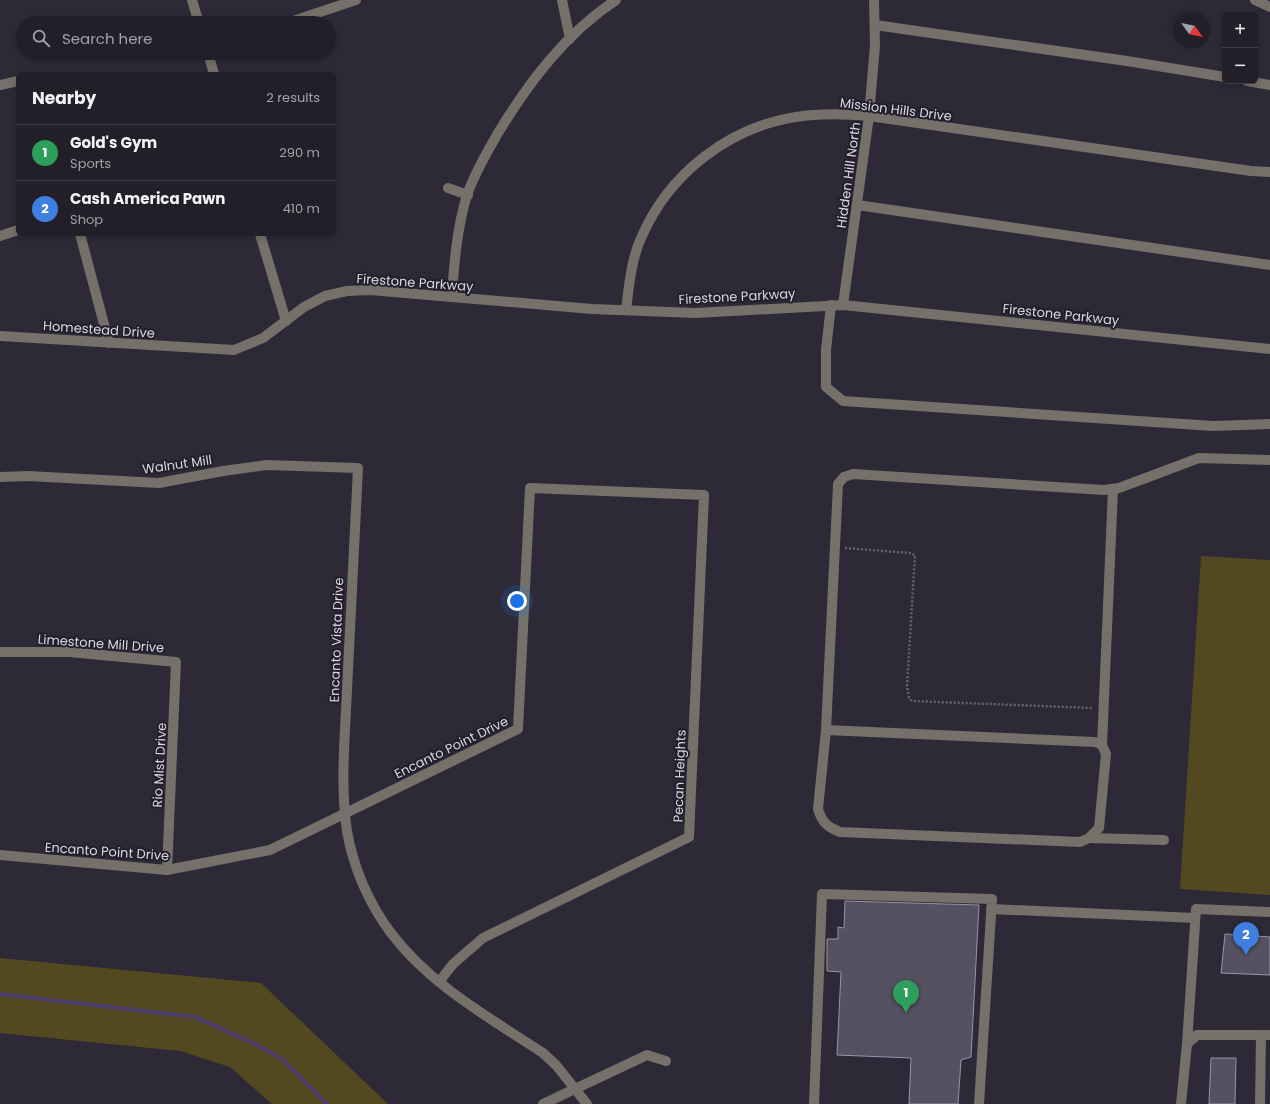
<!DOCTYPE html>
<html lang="en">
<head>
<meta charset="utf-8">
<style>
  :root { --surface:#221f29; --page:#2a2731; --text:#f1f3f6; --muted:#a2a2a8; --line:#3f3d46; --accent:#db2777 }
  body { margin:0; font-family:Poppins,sans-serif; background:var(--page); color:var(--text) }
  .controls { position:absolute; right:12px; top:12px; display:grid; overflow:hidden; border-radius:6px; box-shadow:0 2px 6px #0003 }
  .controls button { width:36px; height:36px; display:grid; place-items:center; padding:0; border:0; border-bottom:1px solid var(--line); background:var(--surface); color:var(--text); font:20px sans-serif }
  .compass { position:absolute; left:1174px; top:12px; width:36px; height:36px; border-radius:50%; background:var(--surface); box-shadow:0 2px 6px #0003; rotate:123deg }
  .you { position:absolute; left:517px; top:601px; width:14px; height:14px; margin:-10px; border:3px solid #fff; border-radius:50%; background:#1a73e8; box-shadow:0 0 0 6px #1a73e833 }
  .badge { display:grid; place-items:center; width:26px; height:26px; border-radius:50%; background:var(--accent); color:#fff; font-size:13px; font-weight:700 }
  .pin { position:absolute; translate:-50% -33px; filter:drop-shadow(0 1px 2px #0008) }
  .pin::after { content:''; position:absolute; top:21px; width:14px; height:12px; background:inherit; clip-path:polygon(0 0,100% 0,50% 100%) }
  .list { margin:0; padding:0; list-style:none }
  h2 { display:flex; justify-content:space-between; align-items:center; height:52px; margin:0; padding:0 16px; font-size:17px }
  h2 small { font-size:13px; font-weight:400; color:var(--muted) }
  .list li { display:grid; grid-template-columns:26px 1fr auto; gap:12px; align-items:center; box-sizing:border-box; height:56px; padding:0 16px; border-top:1px solid var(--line) }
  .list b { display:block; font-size:15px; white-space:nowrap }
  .list p { margin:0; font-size:13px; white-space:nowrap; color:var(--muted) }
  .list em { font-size:13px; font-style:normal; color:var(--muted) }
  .icon { flex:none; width:22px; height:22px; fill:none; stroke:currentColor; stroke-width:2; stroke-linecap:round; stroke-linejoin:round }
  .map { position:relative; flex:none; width:1270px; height:1104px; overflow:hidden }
  .search { position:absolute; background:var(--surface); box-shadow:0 2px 6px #0003; left:16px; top:16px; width:320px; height:44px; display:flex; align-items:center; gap:10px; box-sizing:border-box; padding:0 14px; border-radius:22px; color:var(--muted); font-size:15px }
  .panel { position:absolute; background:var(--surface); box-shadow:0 2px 6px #0003; left:16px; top:72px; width:320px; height:164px; border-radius:6px }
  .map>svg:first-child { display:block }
</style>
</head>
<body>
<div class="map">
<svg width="1270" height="1104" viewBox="0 0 1270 1104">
  <rect width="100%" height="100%" fill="#2d2937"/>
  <g fill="#534921">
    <path d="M1201 556 1270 560V895L1180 889Z"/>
    <path d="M0 958 261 983 388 1104H272L230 1067 180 1051 0 1033Z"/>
  </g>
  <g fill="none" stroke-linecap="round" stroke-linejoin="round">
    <path stroke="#4f3f6e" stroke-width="4" d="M0 994 195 1017 255 1044 282 1059 327 1104"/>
  </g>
  <g fill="#565161" stroke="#9994a6">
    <path d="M845 901 979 905 971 1057 961 1060 958 1104H909L911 1058 837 1055 841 972 827 971V939H838V927L844 928Z"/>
    <path d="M1225 934 1270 937V975L1221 973Z"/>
    <path d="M1211 1058H1236L1235 1104H1209Z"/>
  </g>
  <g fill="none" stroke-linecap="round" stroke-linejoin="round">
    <path stroke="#676470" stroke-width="2.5" stroke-dasharray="2 2" stroke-linecap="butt" d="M845 548 910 553 915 555 907 686 909 698 912 701 1092 708"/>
    <g stroke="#737169" stroke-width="10">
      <path d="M192 0 199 23"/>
      <path d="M562 0 570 39"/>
      <path d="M1255 0 1270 7"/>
      <path d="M287 23 356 0"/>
      <path d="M875 25 1127 61 1225 77"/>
      <path d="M208 53 214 74"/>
      <path d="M1247 81 1270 85"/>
      <path d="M0 85 18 81"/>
      <path d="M448 188 468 195"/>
      <path d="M857 205 1270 265"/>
      <path d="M80 234 109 343"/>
      <path d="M260 234 286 321"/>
      <path d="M0 236 18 230"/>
      <path d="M452 297C454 263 457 228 467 195 474 174 487 152 498 133 529 82 566 33 616 0"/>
      <path d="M831 305 826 350V387L843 401 1213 426 1270 424"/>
      <path d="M843 305 869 116 875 45 874 0"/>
      <path d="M626 310C629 286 631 259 642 236 669 174 729 127 796 117 820 113 845 114 869 116L1251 171 1270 172"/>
      <path d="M0 336 234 350 263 338 304 307 325 296 347 291 370 290 592 309 696 313 843 305 1270 349"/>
      <path d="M0 477 28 476 159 483 223 471 267 465 358 468C354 542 350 616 347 690 345 737 340 785 347 831 353 867 369 904 391 933 430 985 490 1018 543 1053L556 1065 587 1104"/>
      <path d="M0 652H69L176 662 167 870"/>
      <path d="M826 730 1095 742 1102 745 1106 754 1099 828 1089 838 1080 842 840 832C827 827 822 822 818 809L826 730 838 484 844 477 853 474 1104 490 1119 488 1199 458 1270 460"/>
      <path d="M1102 745 1113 489"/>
      <path d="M1089 838 1164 840"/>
      <path d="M0 855 167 870 270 850 518 729 530 488 704 495 689 837 483 938 453 964 439 982"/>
      <path d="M991 909 1195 918"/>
      <path d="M1187 1044 1196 909 1270 912"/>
      <path d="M543 1104 647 1055 666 1061"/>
      <path d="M814 1104 822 894 992 899 979 1104"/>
      <path d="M1181 1104 1187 1044 1197 1035H1270"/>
      <path d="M1260 1104 1261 1035"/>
    </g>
  </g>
  <g text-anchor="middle" stroke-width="4" stroke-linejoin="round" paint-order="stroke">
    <g font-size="13" fill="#d9d7e0" stroke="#241f2d">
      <text transform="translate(896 109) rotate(7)" y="5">Mission Hills Drive</text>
      <text transform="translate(848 175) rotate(-82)" y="5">Hidden Hill North</text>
      <text transform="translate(415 282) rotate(4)" y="5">Firestone Parkway</text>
      <text transform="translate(737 296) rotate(-3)" y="5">Firestone Parkway</text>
      <text transform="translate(1061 314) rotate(6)" y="5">Firestone Parkway</text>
      <text transform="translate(99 329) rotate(4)" y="5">Homestead Drive</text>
      <text transform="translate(177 464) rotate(-8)" y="5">Walnut Mill</text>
      <text transform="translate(336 640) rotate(-88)" y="5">Encanto Vista Drive</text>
      <text transform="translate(101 643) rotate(4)" y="5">Limestone Mill Drive</text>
      <text transform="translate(451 747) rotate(-26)" y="5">Encanto Point Drive</text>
      <text transform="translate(159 765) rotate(-87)" y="5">Rio Mist Drive</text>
      <text transform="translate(679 776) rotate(-88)" y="5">Pecan Heights</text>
      <text transform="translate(107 851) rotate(4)" y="5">Encanto Point Drive</text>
    </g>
  </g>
</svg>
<div class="controls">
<button>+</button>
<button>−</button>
</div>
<svg class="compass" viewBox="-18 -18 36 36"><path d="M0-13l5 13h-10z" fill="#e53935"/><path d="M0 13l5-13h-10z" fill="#a2a2a8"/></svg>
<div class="you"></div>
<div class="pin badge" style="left:906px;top:1013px;background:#2e9e5b">1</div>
<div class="pin badge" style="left:1246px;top:955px;background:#3f7fe0">2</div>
<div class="search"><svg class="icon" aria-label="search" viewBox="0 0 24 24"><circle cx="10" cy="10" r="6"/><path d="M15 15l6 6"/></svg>Search here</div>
<section class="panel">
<h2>Nearby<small>2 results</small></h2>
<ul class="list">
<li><span class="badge" style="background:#2e9e5b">1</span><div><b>Gold's Gym</b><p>Sports</p></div><em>290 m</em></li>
<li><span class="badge" style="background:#3f7fe0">2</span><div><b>Cash America Pawn</b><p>Shop</p></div><em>410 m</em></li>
</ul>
</section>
</div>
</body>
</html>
